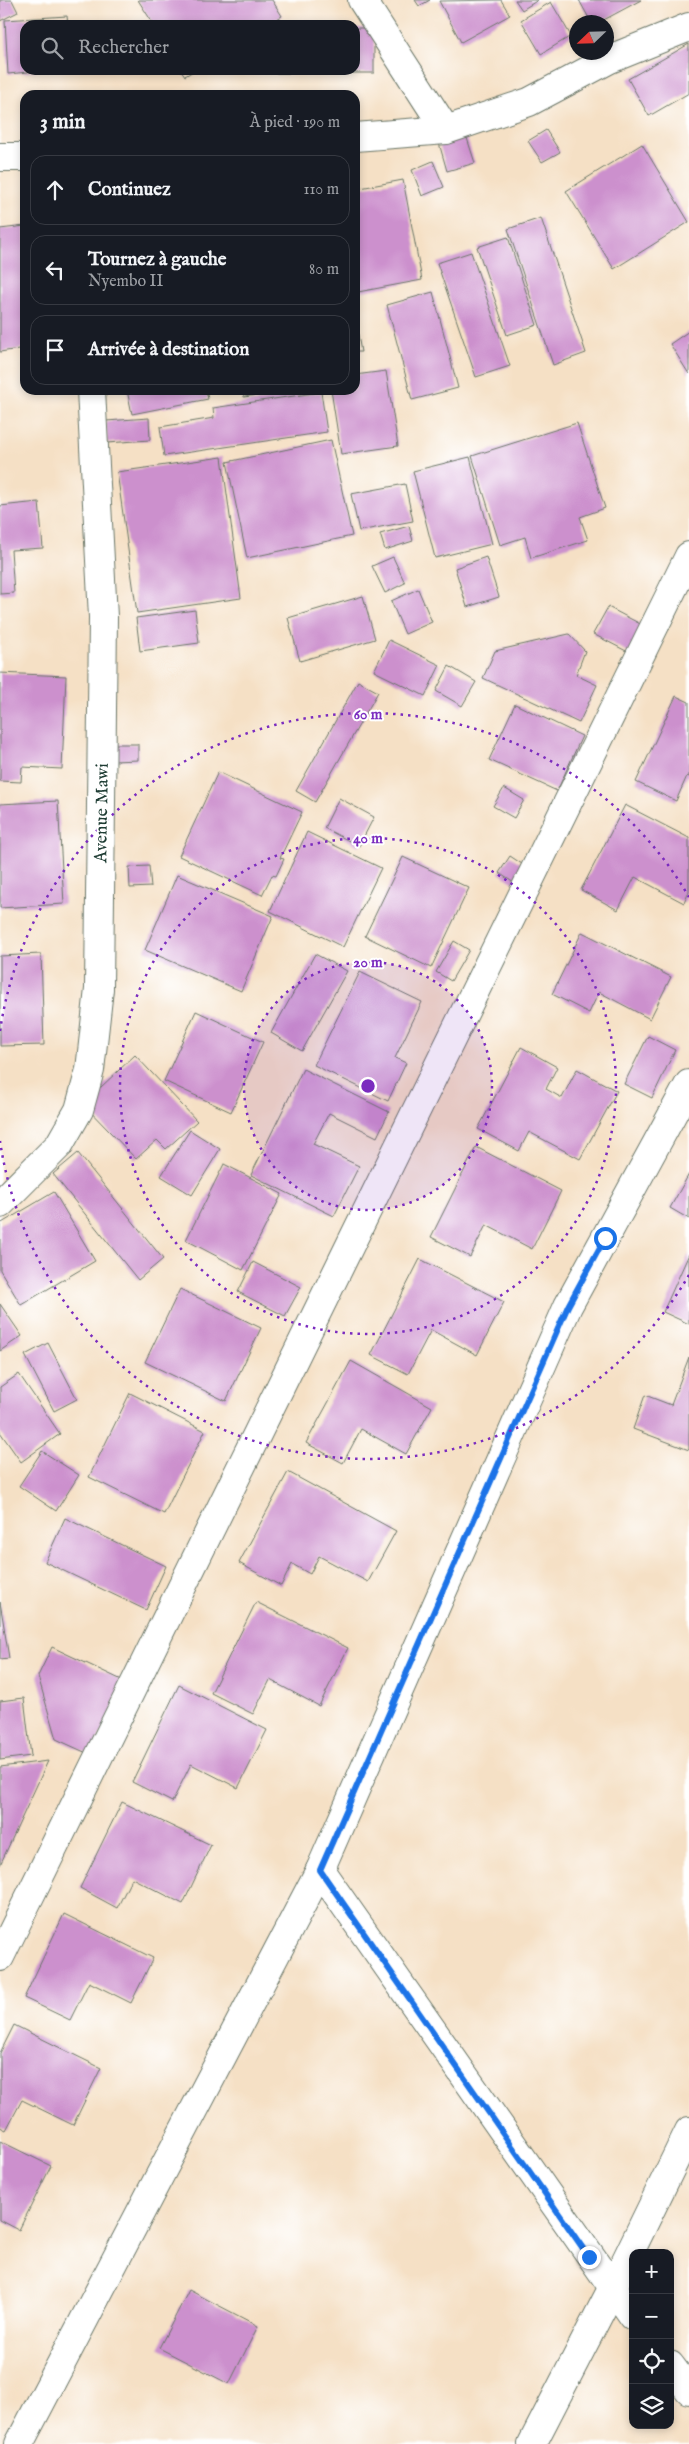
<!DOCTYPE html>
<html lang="fr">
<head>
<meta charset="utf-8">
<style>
  :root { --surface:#171b24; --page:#242831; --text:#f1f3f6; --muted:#9ea1a6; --line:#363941 }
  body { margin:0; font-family:"IM FELL English",serif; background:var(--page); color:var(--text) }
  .controls { position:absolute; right:15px; bottom:15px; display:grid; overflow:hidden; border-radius:10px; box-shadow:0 2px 8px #0003 }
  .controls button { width:45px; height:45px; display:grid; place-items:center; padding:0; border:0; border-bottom:1px solid var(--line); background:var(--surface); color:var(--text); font:25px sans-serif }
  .compass { position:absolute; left:569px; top:15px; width:45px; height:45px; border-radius:50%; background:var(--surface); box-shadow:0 2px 8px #0003; rotate:247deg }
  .stop { position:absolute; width:15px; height:15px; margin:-11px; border:4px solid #1a73e8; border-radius:50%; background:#fff }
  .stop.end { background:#1a73e8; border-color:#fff; box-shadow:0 1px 5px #0008 }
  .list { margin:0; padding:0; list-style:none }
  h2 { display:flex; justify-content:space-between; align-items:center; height:65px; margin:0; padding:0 20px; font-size:21px }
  h2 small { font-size:16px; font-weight:400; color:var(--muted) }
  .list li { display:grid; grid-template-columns:32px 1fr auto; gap:15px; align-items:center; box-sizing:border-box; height:70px; margin:0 10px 10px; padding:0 10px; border:1px solid var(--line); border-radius:15px }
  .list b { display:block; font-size:19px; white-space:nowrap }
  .list p { margin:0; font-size:16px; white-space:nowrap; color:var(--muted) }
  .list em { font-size:16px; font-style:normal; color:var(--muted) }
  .icon { flex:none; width:28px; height:28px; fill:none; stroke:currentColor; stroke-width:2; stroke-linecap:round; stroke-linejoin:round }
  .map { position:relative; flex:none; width:689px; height:2444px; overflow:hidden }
  .search { position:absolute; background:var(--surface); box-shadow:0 2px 8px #0003; left:20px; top:20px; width:340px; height:55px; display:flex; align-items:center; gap:12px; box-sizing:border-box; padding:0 18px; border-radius:15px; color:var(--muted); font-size:19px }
  .panel { position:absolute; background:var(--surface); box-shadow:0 2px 8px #0003; left:20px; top:90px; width:340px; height:305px; border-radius:15px }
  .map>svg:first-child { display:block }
</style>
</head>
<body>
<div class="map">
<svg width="689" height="2444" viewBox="0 0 689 2444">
  <rect width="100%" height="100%" fill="#fff"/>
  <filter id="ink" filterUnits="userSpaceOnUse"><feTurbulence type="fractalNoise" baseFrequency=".02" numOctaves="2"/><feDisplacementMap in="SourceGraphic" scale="10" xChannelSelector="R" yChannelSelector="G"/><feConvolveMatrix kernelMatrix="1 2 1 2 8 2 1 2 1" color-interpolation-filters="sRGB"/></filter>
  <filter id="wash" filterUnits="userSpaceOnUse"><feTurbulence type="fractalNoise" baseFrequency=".0096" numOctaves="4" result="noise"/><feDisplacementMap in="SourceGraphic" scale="20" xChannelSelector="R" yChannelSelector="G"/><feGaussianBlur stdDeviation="1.12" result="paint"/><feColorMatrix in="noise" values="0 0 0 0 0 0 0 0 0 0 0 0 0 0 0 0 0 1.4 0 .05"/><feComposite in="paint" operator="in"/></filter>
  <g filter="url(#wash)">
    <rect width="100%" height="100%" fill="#f5e0c5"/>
    <g id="blocks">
      <g fill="#cc90cd">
        <path d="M0 0H12L18 12 0 21Z"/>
        <path d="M138 0H272L282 16 267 25H154Z"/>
        <path d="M415 0H430L419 6Z"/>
        <path d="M501 0 510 15 461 42 439 1Z"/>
        <path d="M515 0H538L522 10Z"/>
        <path d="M579 0H641L600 22H591Z"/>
        <path d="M551 2 571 36 541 54 521 20Z"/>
        <path d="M67 16 68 25H25V70L38 71 8 74 5 20Z"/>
        <path d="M355 28H374V73H268V70H355Z"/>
        <path d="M689 44V93L649 116 628 79Z"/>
        <path d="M181 70H195L185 76Z"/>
        <path d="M546 130 560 152 542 162 528 141Z"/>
        <path d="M466 135 475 163 447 171 439 143Z"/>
        <path d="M642 144 689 222 614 269 566 191Z"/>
        <path d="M433 161 444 187 422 196 412 170Z"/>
        <path d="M403 180 422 280 358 292 355 276V189Z"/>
        <path d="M541 218 586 353 553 365 508 229Z"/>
        <path d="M25 226V348L0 352V229Z"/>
        <path d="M508 237 537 325 507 335 477 247Z"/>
        <path d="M471 252 510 366 476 377 437 263Z"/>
        <path d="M433 292 458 388 412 400 387 305Z"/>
        <path d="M355 318 361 352H355Z"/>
        <path d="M689 331V374L670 344Z"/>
        <path d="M386 371 398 446 341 454 331 390H355V375Z"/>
        <path d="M127 390H206L208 399 132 414Z"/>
        <path d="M243 390H286V391L244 397Z"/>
        <path d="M321 392 327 432 164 456 160 427 214 418 213 408Z"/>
        <path d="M149 418 150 440 107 443 106 421Z"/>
        <path d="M577 423 605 508 580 517 588 540 531 558 525 537 500 545 472 456Z"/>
        <path d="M331 440 352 536 247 558 227 462Z"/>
        <path d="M222 457 241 598 137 613 117 472Z"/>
        <path d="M470 457 492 544 435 558 413 471Z"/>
        <path d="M405 484 413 521 359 531 351 494Z"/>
        <path d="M39 502 43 548 11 550 14 593 0 594V506Z"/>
        <path d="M409 526 413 541 385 550 380 534Z"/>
        <path d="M393 557 405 583 385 593 372 566Z"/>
        <path d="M486 557 499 597 467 607 455 568Z"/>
        <path d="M418 589 432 622 405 634 391 601Z"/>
        <path d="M363 596 375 639 300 661 288 618Z"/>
        <path d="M608 607 648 628 634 655 593 634Z"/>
        <path d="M195 610 199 643 140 651 136 618Z"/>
        <path d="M569 634 585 651 576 675 597 685 579 723 483 678 495 651Z"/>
        <path d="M389 640 440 665 425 696 374 671Z"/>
        <path d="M449 666 476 682 462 706 436 691Z"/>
        <path d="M0 673 66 676 62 769 22 767 21 782 0 781Z"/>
        <path d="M358 681 378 692 315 802 296 791Z"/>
        <path d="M676 696 689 702V777L687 776 676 801 636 782Z"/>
        <path d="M515 704 582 736 557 791 489 760Z"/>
        <path d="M114 744H138V760L114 761Z"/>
        <path d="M218 772 302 812 280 858 284 859 276 876 272 875 262 895 179 856Z"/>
        <path d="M504 788 524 800 514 818 493 806Z"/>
        <path d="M339 798 374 817 359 846 324 828Z"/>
        <path d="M58 801 64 904 0 908V804Z"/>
        <path d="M625 805 689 838V892L684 903 635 877 618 910 581 890Z"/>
        <path d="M307 832 381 868 343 947 270 911Z"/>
        <path d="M510 856 525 866 514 883 499 873Z"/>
        <path d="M403 857 469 888 431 968 365 936Z"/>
        <path d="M149 866 151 887 130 888 129 867Z"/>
        <path d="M177 875 273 916 241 991 145 950Z"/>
        <path d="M582 932 671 977 650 1019 599 992 589 1013 552 994Z"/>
        <path d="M454 941 469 950 451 981 436 972Z"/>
        <path d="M41 954 44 1045 0 1046V956Z"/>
        <path d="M315 954 347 971 302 1051 271 1033Z"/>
        <path d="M360 972 422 1002 395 1058 406 1063 388 1101 314 1065Z"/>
        <path d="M196 1011 263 1042 231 1112 164 1081Z"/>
        <path d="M648 1036 675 1050 652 1098 624 1084Z"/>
        <path d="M521 1047 557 1067 546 1089 562 1098 577 1069 617 1091 580 1159 529 1132 519 1151 478 1129Z"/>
        <path d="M135 1055 197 1121 166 1149 157 1140 136 1159 83 1104Z"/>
        <path d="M303 1069 389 1112 377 1137 329 1113 313 1144 359 1166 334 1216 251 1175Z"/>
        <path d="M190 1130 220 1149 192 1195 161 1176Z"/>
        <path d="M476 1147 561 1191 532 1249 486 1225 470 1257 431 1237Z"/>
        <path d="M78 1153 163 1259 138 1280 53 1174Z"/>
        <path d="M224 1164 282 1194 243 1270 186 1240Z"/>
        <path d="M689 1174V1219L670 1208Z"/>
        <path d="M54 1192 95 1261 21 1305 0 1270V1224Z"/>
        <path d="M689 1254V1324L663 1312Z"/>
        <path d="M420 1259 504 1302 477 1355 431 1330 408 1374 371 1355Z"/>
        <path d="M253 1262 301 1287 285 1316 238 1292Z"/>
        <path d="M180 1289 261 1328 226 1401 145 1362Z"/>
        <path d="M0 1304 22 1336 0 1351Z"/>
        <path d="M48 1343 77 1399 54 1411 25 1355Z"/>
        <path d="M689 1357V1450L633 1429 645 1395 671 1405Z"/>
        <path d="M351 1361 432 1407 406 1454 361 1429 343 1463 306 1443Z"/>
        <path d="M19 1374 60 1434 21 1462 0 1432V1387Z"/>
        <path d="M130 1393 205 1431 164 1514 89 1477Z"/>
        <path d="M42 1451 79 1475 56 1511 19 1486Z"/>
        <path d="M288 1472 396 1531 368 1582 319 1556 310 1574 292 1564 281 1586 239 1563Z"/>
        <path d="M65 1518 166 1566 146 1610 45 1562Z"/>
        <path d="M0 1602 9 1658 0 1659Z"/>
        <path d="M256 1602 348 1648 319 1706 270 1680 253 1714 211 1693Z"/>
        <path d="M52 1647 126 1682 91 1755 56 1739 38 1676Z"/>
        <path d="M179 1685 267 1730 238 1788 191 1764 172 1802 132 1782Z"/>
        <path d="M24 1698 31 1756 0 1760V1701Z"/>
        <path d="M48 1761 0 1865V1767Z"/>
        <path d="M122 1802 211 1845 183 1904 132 1878 117 1908 80 1888Z"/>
        <path d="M64 1914 153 1958 131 2003 89 1982 70 2020 24 1998Z"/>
        <path d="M14 2025 101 2068 73 2125 22 2100 6 2130 0 2127V2053Z"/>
        <path d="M0 2141 51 2166 19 2230 0 2220Z"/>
        <path d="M189 2290 258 2326 229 2384 159 2348Z"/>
      </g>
    </g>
  </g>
  <g filter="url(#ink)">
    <use href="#blocks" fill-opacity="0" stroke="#6a7667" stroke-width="1"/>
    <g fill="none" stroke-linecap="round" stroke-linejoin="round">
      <g stroke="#6a7667" stroke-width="30">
        <g id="minor">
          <path d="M362 0 446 130"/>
          <path d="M355 137 446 130 529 102 610 59 689 27"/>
          <path d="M0 157H25"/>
          <path d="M0 1204 59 1145 79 1110 90 1070 99 989 103 617 91 390"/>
          <path d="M320 1870 633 2316"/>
          <path d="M0 1957 689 556"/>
          <path d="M670 2365 689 2390"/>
          <path d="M19 2444 320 1870 568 1306 689 1084"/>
          <path d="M532 2444 612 2289 689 2131"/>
        </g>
      </g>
      <use href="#minor" stroke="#fff" stroke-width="28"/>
    </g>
  </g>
  <g fill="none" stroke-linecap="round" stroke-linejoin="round" filter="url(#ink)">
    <path stroke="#1a73e8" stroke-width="6" d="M589 2257 320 1870 568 1306 605 1238"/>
  </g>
  <circle cx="368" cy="1086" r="124" fill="#7b2cbf" fill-opacity=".12"/>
  <g fill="none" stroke="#7b2cbf" stroke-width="2.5" stroke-dasharray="2.5 5">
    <circle cx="368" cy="1086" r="124"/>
    <circle cx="368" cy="1086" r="248"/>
    <path d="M689 1275A372 372 0 0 1 0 1141M0 1031A372 372 0 0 1 689 897"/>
  </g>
  <g text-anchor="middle" stroke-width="4" stroke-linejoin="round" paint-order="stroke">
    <g font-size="18" fill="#1f3d34" stroke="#fff">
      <text transform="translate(101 813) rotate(-89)" y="6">Avenue Mawi</text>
    </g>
  </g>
  <circle cx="368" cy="1086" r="8" fill="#7b2cbf" stroke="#fff" stroke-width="2.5"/>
  <g font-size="15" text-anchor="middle" font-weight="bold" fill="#7b2cbf" stroke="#fff" stroke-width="4" stroke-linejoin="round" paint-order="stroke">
    <text x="368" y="719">60 m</text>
    <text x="368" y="843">40 m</text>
    <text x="368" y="967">20 m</text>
  </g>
</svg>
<div class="controls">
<button>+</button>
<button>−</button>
<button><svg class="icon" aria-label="locate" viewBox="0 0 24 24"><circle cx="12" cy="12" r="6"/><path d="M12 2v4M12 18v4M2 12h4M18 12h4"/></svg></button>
<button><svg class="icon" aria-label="layers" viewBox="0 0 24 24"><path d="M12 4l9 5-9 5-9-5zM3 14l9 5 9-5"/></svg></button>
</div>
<svg class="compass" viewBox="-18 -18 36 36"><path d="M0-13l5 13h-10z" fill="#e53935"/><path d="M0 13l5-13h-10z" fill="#9ea1a6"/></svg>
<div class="stop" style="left:605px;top:1238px"></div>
<div class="stop end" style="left:589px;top:2257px"></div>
<div class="search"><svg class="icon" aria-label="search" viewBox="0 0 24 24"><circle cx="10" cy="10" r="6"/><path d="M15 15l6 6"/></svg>Rechercher</div>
<section class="panel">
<h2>3 min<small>À pied · 190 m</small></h2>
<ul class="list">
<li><svg class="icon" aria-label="ahead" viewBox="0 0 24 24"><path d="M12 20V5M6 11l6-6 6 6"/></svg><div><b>Continuez</b></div><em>110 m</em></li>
<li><svg class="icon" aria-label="left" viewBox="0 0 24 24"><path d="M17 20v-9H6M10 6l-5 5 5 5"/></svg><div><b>Tournez à gauche</b><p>Nyembo II</p></div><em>80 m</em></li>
<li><svg class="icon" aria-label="arrive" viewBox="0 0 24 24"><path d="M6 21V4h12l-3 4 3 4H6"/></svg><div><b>Arrivée à destination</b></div></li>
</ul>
</section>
</div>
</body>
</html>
